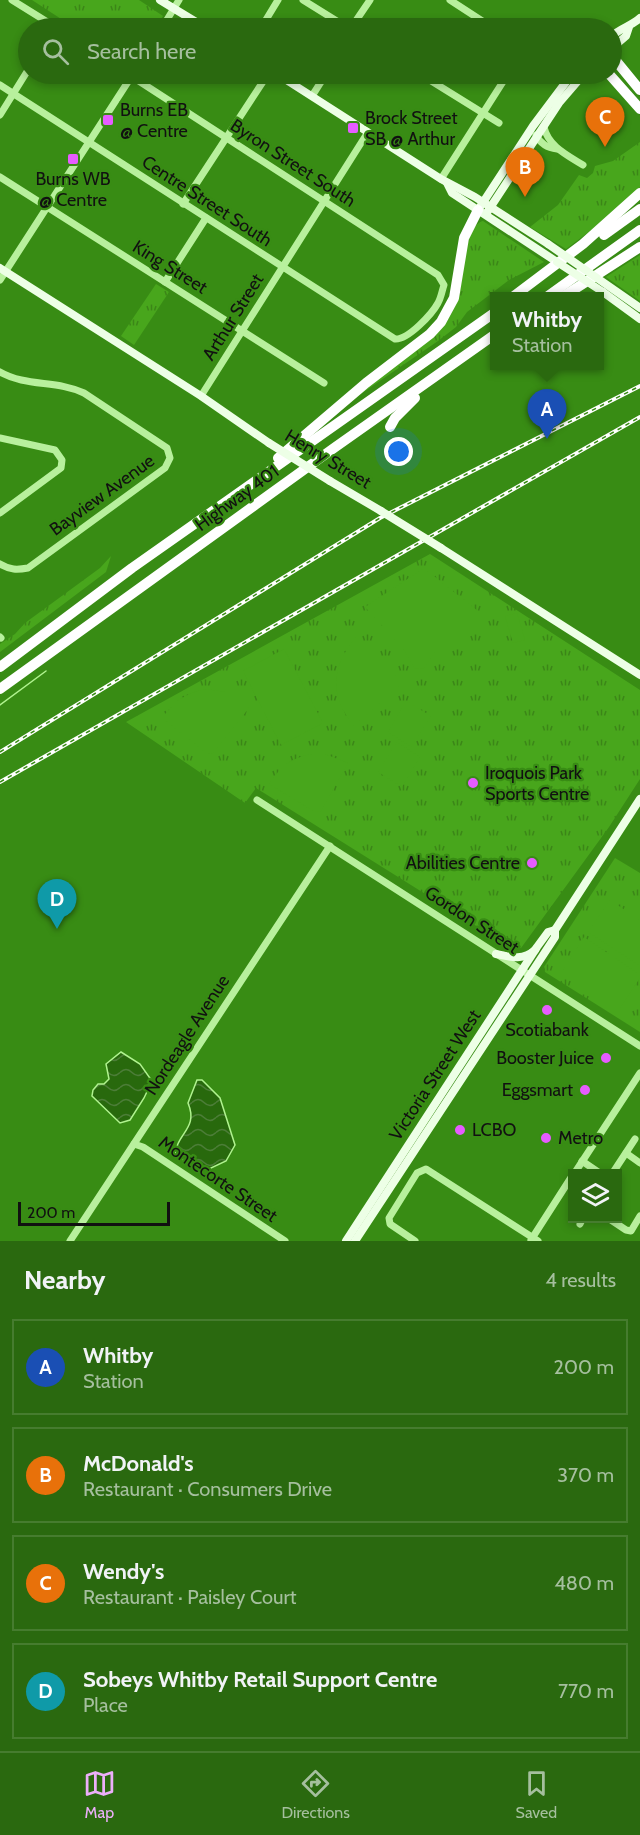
<!DOCTYPE html>
<html lang="en">
<head>
<meta charset="utf-8">
<style>
  :root { --surface:#2a690f; --page:#326f18; --text:#f1f3f6; --muted:#a5bf9e; --line:#467c2f; --accent:#ecaffa }
  body { margin:0; font-family:Cabin,sans-serif; background:var(--page); color:var(--text) }
  .controls { position:absolute; right:18px; bottom:18px; display:grid; overflow:hidden; border-radius:0px; box-shadow:0 3px 9px #0003 }
  .controls button { width:54px; height:54px; display:grid; place-items:center; padding:0; border:0; border-bottom:2px solid var(--line); background:var(--surface); color:var(--text); font:30px sans-serif }
  .scale { position:absolute; left:18px; bottom:15px; width:152px; box-sizing:border-box; padding-left:6px; border:3px solid #111; border-top:0; font-size:16px; line-height:21px; white-space:nowrap; color:#111; -webkit-text-stroke:4px #388c14; paint-order:stroke }
  .you { position:absolute; left:399px; top:452px; width:21px; height:21px; margin:-15px; border:4px solid #fff; border-radius:50%; background:#1a73e8; box-shadow:0 0 0 9px #1a73e833 }
  .badge { display:grid; place-items:center; width:39px; height:39px; border-radius:50%; background:var(--accent); color:#fff; font-size:20px; font-weight:700 }
  .pin { position:absolute; translate:-50% -50px; filter:drop-shadow(0 2px 3px #0008) }
  .pin::after { content:''; position:absolute; top:32px; width:21px; height:18px; background:inherit; clip-path:polygon(0 0,100% 0,50% 100%) }
  .popup { position:absolute; left:490px; top:292px; width:114px; height:78px; box-sizing:border-box; display:grid; place-content:center; border-radius:0px; background:var(--surface); filter:drop-shadow(0 2px 4px #0005); font-size:20px; white-space:nowrap; color:var(--muted) }
  .popup b { font-size:22px; color:var(--text) }
  .popup::after { content:''; position:absolute; left:50%; top:100%; margin-left:-12px; border:12px solid transparent; border-top-color:var(--surface) }
  .list { margin:0; padding:0; list-style:none }
  h2 { display:flex; justify-content:space-between; align-items:center; height:78px; margin:0; padding:0 24px; font-size:26px }
  h2 small { font-size:20px; font-weight:400; color:var(--muted) }
  .list li { display:grid; grid-template-columns:39px 1fr auto; gap:18px; align-items:center; box-sizing:border-box; height:96px; margin:0 12px 12px; padding:0 12px; border:2px solid var(--line); border-radius:0px }
  .list b { display:block; font-size:22px; white-space:nowrap }
  .list p { margin:0; font-size:20px; white-space:nowrap; color:var(--muted) }
  .list em { font-size:20px; font-style:normal; color:var(--muted) }
  .icon { flex:none; width:33px; height:33px; fill:none; stroke:currentColor; stroke-width:2; stroke-linecap:round; stroke-linejoin:round }
  .map { position:relative; flex:none; width:640px; height:1241px; overflow:hidden }
  .search { position:absolute; background:var(--surface); box-shadow:0 3px 9px #0003; left:18px; right:18px; top:18px; height:66px; display:flex; align-items:center; gap:15px; box-sizing:border-box; padding:0 21px; border-radius:33px; color:var(--muted); font-size:22px }
  .sheet { height:510px; background:var(--surface) }
  nav { display:flex; justify-content:space-around; align-items:center; box-sizing:border-box; height:84px; border-top:2px solid var(--line); background:var(--surface); font-size:16px; color:var(--muted) }
  nav a { display:grid; justify-items:center; gap:3px }
  nav .on { color:var(--accent) }
  .map>svg:first-child { display:block }
</style>
</head>
<body>
<div class="map">
<svg width="640" height="1241" viewBox="0 0 640 1241">
  <defs>
    <pattern id="grass-tufts" width="24" height="20" patternUnits="userSpaceOnUse" patternTransform="scale(1.5)"><rect width="24" height="20" fill="#48a61c"/><path d="M3 7l-1-3M5 7V3M7 7l1-3M15 17l-1-3M17 17v-4M19 17l1-3" fill="none" stroke="#3b8617"/></pattern>
    <pattern id="water-waves" width="16" height="10" patternUnits="userSpaceOnUse" patternTransform="scale(1.5)"><rect width="16" height="10" fill="#28690d"/><path d="M0 5q4-4 8 0t8 0" fill="none" stroke="#4c7d38"/></pattern>
  </defs>
  <rect width="100%" height="100%" fill="#388c14"/>
  <g fill="url(#grass-tufts)">
    <path d="M32 0H139L163 16 156 28H75Z"/>
    <path d="M640 142V188L618 210 566 249 530 227 558 205 579 175 587 178 593 173 595 166 613 161Z"/>
    <path d="M483 221 544 262 509 280 467 312 456 327 438 341 352 400 442 328C449 319 454 310 458 299 464 282 463 226 483 221Z"/>
    <path d="M640 255V301L606 277Z"/>
    <path d="M156 284 169 292 134 345 121 336Z"/>
    <path d="M430 554 640 690V779L609 827 521 948 513 949 256 788 245 803 126 722Z"/>
    <path d="M111 556 106 572 0 652V644L15 634 25 623 100 568Z"/>
    <path d="M615 858 640 873V1032L545 972 544 967Z"/>
  </g>
  <g fill="#48a61c">
    <path d="M424 568 478 611 435 652 424 668 415 669 404 650 365 607Z"/>
    <path d="M517 613 525 640 513 643 505 616Z"/>
    <path d="M356 637 400 680V685L354 726C329 696 331 666 356 637Z"/>
    <path d="M284 649 323 723 281 745 243 671Z"/>
    <path d="M206 689 225 692 249 708 213 753 208 754 162 718C174 702 185 693 206 689Z"/>
    <path d="M406 701 431 716 411 747 388 732Z"/>
    <path d="M397 742 420 757 402 787 378 772Z"/>
    <path d="M312 754H325L348 763 321 811 315 812 269 784C280 767 292 757 312 754Z"/>
    <path d="M610 900 640 920V966L588 932Z"/>
    <path d="M584 937 640 975V978L620 1008 563 970Z"/>
  </g>
  <g fill="url(#water-waves)" stroke="#b0f38f" stroke-width="1.5">
    <path d="M121 1052 140 1064 152 1081 144 1098 130 1120 120 1123 92 1096 93 1090 98 1084H104L109 1079 106 1064Z"/>
    <path d="M197 1080H202L220 1098 235 1145 226 1161 209 1169C198 1163 186 1162 175 1156 176 1133 199 1129 188 1103Z"/>
  </g>
  <g fill="none" stroke-linecap="round" stroke-linejoin="round">
    <path stroke="#b0f38f" stroke-width="1.5" d="M0 705 46 671"/>
    <g stroke="#b8f09d" stroke-width="7">
      <path d="M12 0 57 28"/>
      <path d="M303 0 348 28"/>
      <path d="M450 0 493 28"/>
      <path d="M162 28 179 0"/>
      <path d="M261 28 278 0"/>
      <path d="M351 28 370 0"/>
      <path d="M420 74 499 123"/>
      <path d="M0 85 395 339C408 340 432 314 438 303 441 298 442 291 444 285L438 275 128 74"/>
      <path d="M312 96 326 74"/>
      <path d="M0 115 28 70"/>
      <path d="M544 127C548 146 567 155 583 165"/>
      <path d="M536 135C540 143 547 148 557 149"/>
      <path d="M0 177 324 383"/>
      <path d="M441 179 508 74"/>
      <path d="M183 204 268 74"/>
      <path d="M0 280 133 74"/>
      <path d="M165 282 206 218"/>
      <path d="M0 372C26 387 57 380 84 393L167 448 170 458 165 468 28 568C17 570 10 570 0 564"/>
      <path d="M201 396 368 132"/>
      <path d="M0 438 55 450 62 460 61 468 0 513"/>
      <path d="M0 637 1 638"/>
      <path d="M257 800 640 1046"/>
      <path d="M134 1144 143 1147 285 1241"/>
      <path d="M626 1153 640 1163"/>
      <path d="M582 1161 601 1174"/>
      <path d="M574 1174 640 1073"/>
      <path d="M612 1174 635 1139"/>
      <path d="M608 1218 626 1230 631 1231 640 1216"/>
      <path d="M580 1224 583 1218"/>
      <path d="M531 1240 572 1176"/>
      <path d="M70 1241 330 846"/>
      <path d="M415 1241 390 1224 389 1218 417 1173 426 1169 538 1241"/>
    </g>
    <g stroke="#edffe6" stroke-width="8">
      <path d="M160 0 206 28"/>
      <path d="M612 36C621 28 631 26 640 18"/>
      <path d="M612 48 626 36 629 27"/>
      <path d="M277 74 441 179 475 197 548 244"/>
      <path d="M447 183 452 193 557 262"/>
      <path d="M480 207 533 126 572 74"/>
      <path d="M486 214 559 103 584 74"/>
      <path d="M0 268 201 396 269 443"/>
      <path d="M597 278 640 308"/>
      <path d="M603 292 640 319"/>
      <path d="M330 481 381 511"/>
      <path d="M441 548 640 675"/>
      <path d="M496 954C510 957 523 961 535 950"/>
      <path d="M346 1241 537 947 548 932 555 930"/>
      <path d="M355 1241 555 937V930L640 799"/>
    </g>
    <g stroke="#fff" stroke-width="10">
      <path d="M612 56 640 90"/>
      <path d="M609 74 640 109"/>
      <path d="M604 235 640 209"/>
      <path d="M514 296 583 244 640 193"/>
      <path d="M548 296 640 230"/>
      <path d="M564 296 640 247"/>
      <path d="M390 427 395 418 415 398"/>
      <path d="M278 458 366 383 430 334 441 322 454 298 464 238 478 210"/>
      <path d="M0 667 132 568 494 313"/>
      <path d="M0 689 334 448 494 335"/>
    </g>
    <g stroke="#fff" stroke-width="4">
      <g id="rail">
        <path d="M0 752 380 518 640 386"/>
        <path d="M0 782 640 417"/>
      </g>
    </g>
    <use href="#rail" stroke="#388c14" stroke-width="1.5" stroke-dasharray="4.5" stroke-linecap="butt"/>
    <g stroke="#edffe6" stroke-width="8">
      <path d="M548 244 597 278"/>
      <path d="M557 262 603 292"/>
      <path d="M269 443 330 481"/>
      <path d="M381 511 441 548"/>
    </g>
  </g>
  <g fill="#e65cff" stroke="#388c14" stroke-width="2">
    <rect x="102" y="114" width="12" height="12" rx="3"/>
    <rect x="347" y="122" width="12" height="12" rx="3"/>
    <rect x="67" y="153" width="12" height="12" rx="3"/>
    <circle cx="473" cy="783" r="6"/>
    <circle cx="532" cy="863" r="6"/>
    <circle cx="547" cy="1010" r="6"/>
    <circle cx="606" cy="1058" r="6"/>
    <circle cx="585" cy="1090" r="6"/>
    <circle cx="460" cy="1130" r="6"/>
    <circle cx="546" cy="1138" r="6"/>
  </g>
  <g text-anchor="middle" stroke-width="4.5" stroke-linejoin="round" paint-order="stroke">
    <g font-size="18" fill="#111" stroke="#388c14" text-anchor="start">
      <text x="120" y="116">Burns EB<tspan x="120" dy="21">@ Centre</tspan></text>
      <text x="365" y="124">Brock Street<tspan x="365" dy="21">SB @ Arthur</tspan></text>
      <text x="73" y="185" text-anchor="middle">Burns WB<tspan x="73" dy="21">@ Centre</tspan></text>
      <text x="485" y="779">Iroquois Park<tspan x="485" dy="21">Sports Centre</tspan></text>
      <text x="520" y="869" text-anchor="end">Abilities Centre</text>
      <text x="547" y="1036" text-anchor="middle">Scotiabank</text>
      <text x="594" y="1064" text-anchor="end">Booster Juice</text>
      <text x="573" y="1096" text-anchor="end">Eggsmart</text>
      <text x="472" y="1136">LCBO</text>
      <text x="558" y="1144">Metro</text>
    </g>
    <g font-size="18" fill="#111" stroke="#388c14">
      <text transform="translate(293 163) rotate(33)" y="6">Byron Street South</text>
      <text transform="translate(207 201) rotate(33)" y="6">Centre Street South</text>
      <text transform="translate(170 267) rotate(32)" y="6">King Street</text>
      <text transform="translate(233 317) rotate(-58)" y="6">Arthur Street</text>
      <text transform="translate(328 459) rotate(31)" y="6">Henry Street</text>
      <text transform="translate(102 495) rotate(-36)" y="6">Bayview Avenue</text>
      <text transform="translate(237 498) rotate(-36)" y="6">Highway 401</text>
      <text transform="translate(472 920) rotate(33)" y="6">Gordon Street</text>
      <text transform="translate(187 1035) rotate(-57)" y="6">Nordeagle Avenue</text>
      <text transform="translate(435 1075) rotate(-57)" y="6">Victoria Street West</text>
      <text transform="translate(218 1179) rotate(34)" y="6">Montecorte Street</text>
    </g>
  </g>
</svg>
<div class="controls">
<button><svg class="icon" aria-label="layers" viewBox="0 0 24 24"><path d="M12 4l9 5-9 5-9-5zM3 14l9 5 9-5"/></svg></button>
</div>
<div class="scale">200 m</div>
<div class="you"></div>
<div class="pin badge" style="left:547px;top:439px;background:#1a4fb4">A</div>
<div class="popup"><b>Whitby</b>Station</div>
<div class="pin badge" style="left:525px;top:197px;background:#e8710a">B</div>
<div class="pin badge" style="left:605px;top:147px;background:#e8710a">C</div>
<div class="pin badge" style="left:57px;top:929px;background:#0f9aa8">D</div>
<div class="search"><svg class="icon" aria-label="search" viewBox="0 0 24 24"><circle cx="10" cy="10" r="6"/><path d="M15 15l6 6"/></svg>Search here</div>
</div>
<section class="sheet">
<h2>Nearby<small>4 results</small></h2>
<ul class="list">
<li><span class="badge" style="background:#1a4fb4">A</span><div><b>Whitby</b><p>Station</p></div><em>200 m</em></li>
<li><span class="badge" style="background:#e8710a">B</span><div><b>McDonald's</b><p>Restaurant · Consumers Drive</p></div><em>370 m</em></li>
<li><span class="badge" style="background:#e8710a">C</span><div><b>Wendy's</b><p>Restaurant · Paisley Court</p></div><em>480 m</em></li>
<li><span class="badge" style="background:#0f9aa8">D</span><div><b>Sobeys Whitby Retail Support Centre</b><p>Place</p></div><em>770 m</em></li>
</ul>
</section>
<nav>
<a class="on"><svg class="icon" aria-label="map" viewBox="0 0 24 24"><path d="M3 6l6-2 6 2 6-2v14l-6 2-6-2-6 2zM9 4v14M15 6v14"/></svg>Map</a>
<a><svg class="icon" aria-label="directions" viewBox="0 0 24 24"><path d="M12 3l9 9-9 9-9-9zM9 14v-3h6M13 9l2 2-2 2"/></svg>Directions</a>
<a><svg class="icon" aria-label="saved" viewBox="0 0 24 24"><path d="M7 4h10v16l-5-4-5 4z"/></svg>Saved</a>
</nav>
</body>
</html>
